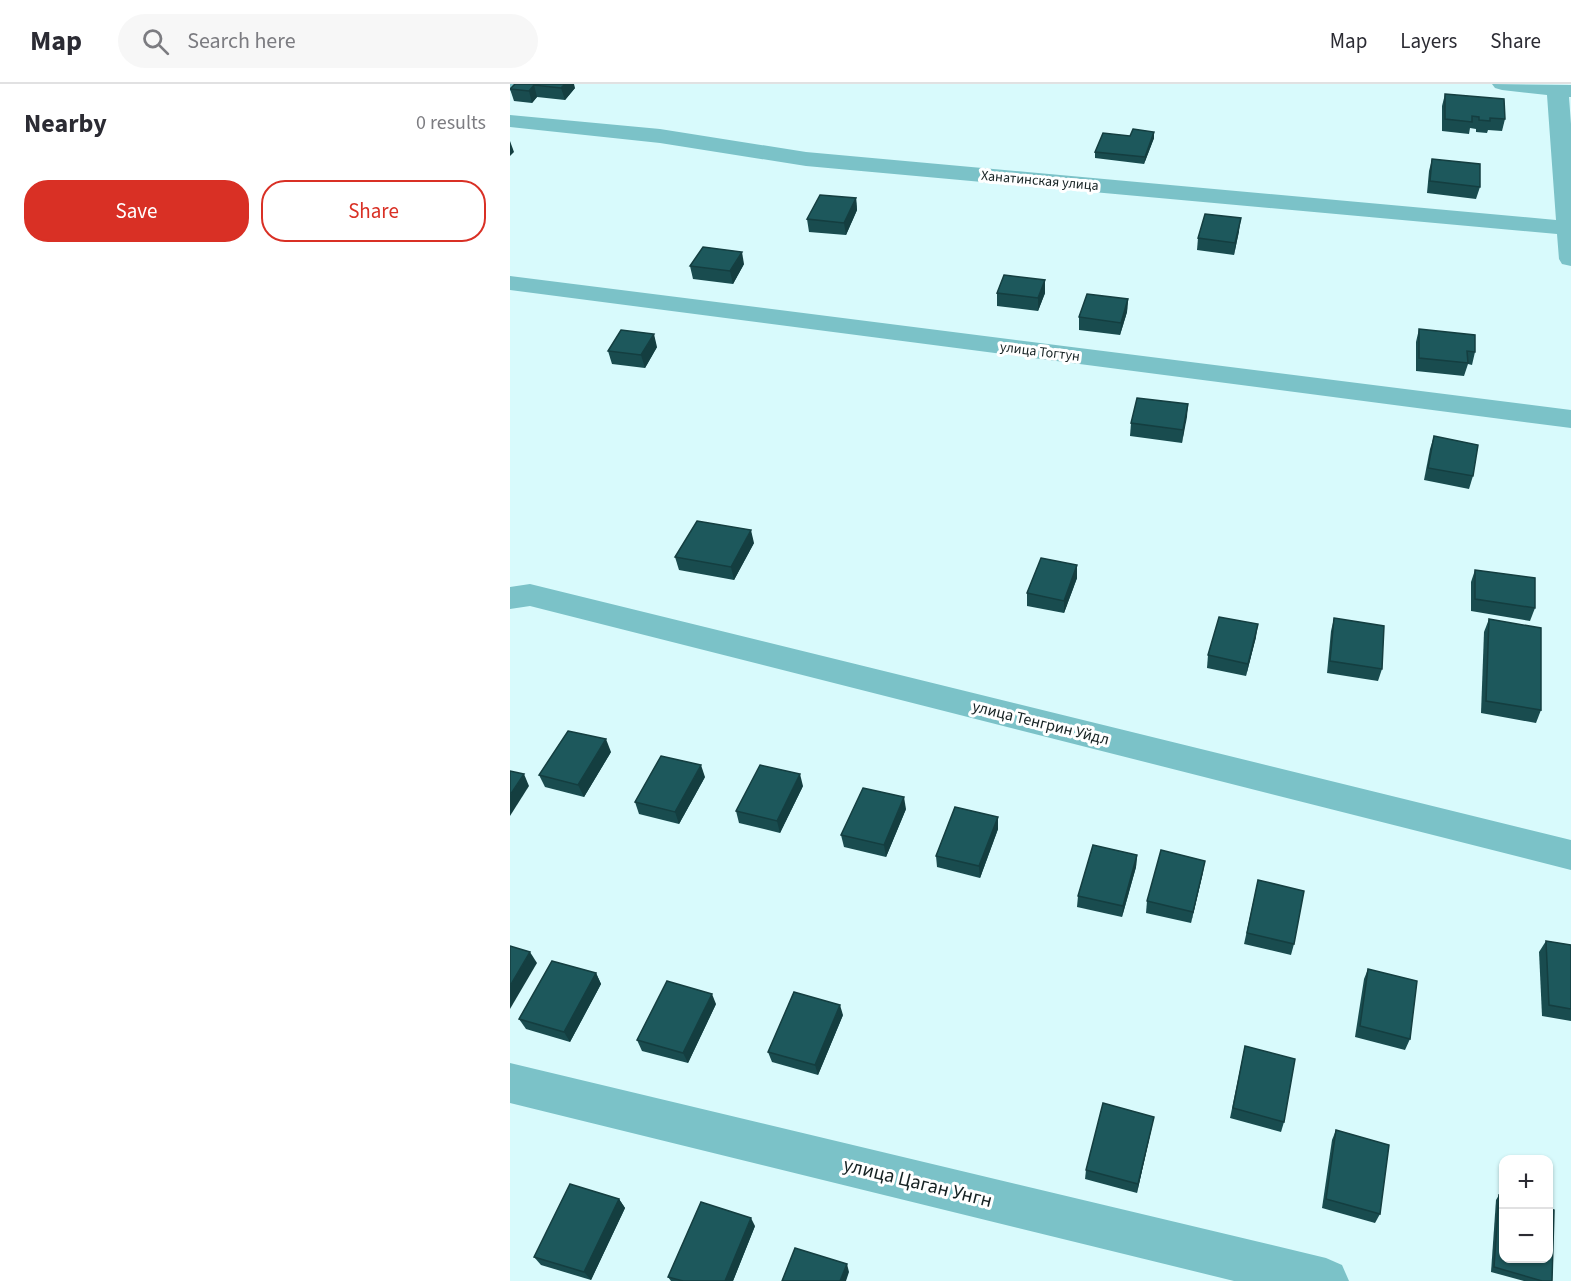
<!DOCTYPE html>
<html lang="en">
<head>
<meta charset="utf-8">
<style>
  :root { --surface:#fff; --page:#f7f7f7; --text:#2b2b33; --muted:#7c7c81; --line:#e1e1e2; --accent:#d93025 }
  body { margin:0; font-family:"Source Sans 3",sans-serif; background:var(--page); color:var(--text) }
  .controls { position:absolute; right:18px; bottom:18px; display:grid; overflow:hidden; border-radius:12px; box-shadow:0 2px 4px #0004 }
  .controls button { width:54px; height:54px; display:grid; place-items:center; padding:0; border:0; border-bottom:2px solid var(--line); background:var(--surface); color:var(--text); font:30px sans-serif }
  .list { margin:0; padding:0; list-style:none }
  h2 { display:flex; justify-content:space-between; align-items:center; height:78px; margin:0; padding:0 24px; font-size:26px }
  h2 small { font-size:20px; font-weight:400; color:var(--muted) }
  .actions { display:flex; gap:12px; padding:18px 24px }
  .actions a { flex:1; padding:14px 0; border:2px solid var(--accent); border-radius:24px; text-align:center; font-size:21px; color:var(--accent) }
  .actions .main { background:var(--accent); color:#fff }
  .icon { flex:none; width:33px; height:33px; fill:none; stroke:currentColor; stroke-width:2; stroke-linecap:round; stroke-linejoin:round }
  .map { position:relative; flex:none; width:1061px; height:1197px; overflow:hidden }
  header { display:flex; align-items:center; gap:36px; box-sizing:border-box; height:84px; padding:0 30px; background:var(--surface); border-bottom:2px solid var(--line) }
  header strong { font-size:28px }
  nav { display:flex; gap:33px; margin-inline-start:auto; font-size:21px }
  .search { width:420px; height:54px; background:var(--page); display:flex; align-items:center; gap:15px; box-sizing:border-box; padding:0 21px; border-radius:33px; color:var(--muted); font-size:22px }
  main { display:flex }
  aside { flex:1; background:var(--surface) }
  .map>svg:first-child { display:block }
</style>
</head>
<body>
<header>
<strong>Map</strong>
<div class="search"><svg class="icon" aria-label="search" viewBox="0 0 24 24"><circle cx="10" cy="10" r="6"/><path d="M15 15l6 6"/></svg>Search here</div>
<nav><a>Map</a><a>Layers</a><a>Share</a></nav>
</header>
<main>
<aside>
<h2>Nearby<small>0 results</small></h2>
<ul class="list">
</ul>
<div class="actions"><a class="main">Save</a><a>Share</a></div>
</aside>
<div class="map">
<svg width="1061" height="1197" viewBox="0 0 1061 1197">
  <rect width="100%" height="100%" fill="#d8fafc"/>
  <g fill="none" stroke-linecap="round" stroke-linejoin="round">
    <g fill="#7bc2c8" fill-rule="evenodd">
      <path d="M0 0H12L9 4 0 7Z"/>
      <path d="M982 0 1061 1V13H1059L1061 40V182L1052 180 1049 175 1047 150 296 82 150 59 0 43V31L150 45 296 68 1046 136 1037 11 992 6 985 4Z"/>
      <path d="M0 192 1061 326V344L0 206Z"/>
      <path d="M20 500 1061 756V786L20 522 0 525V503Z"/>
    </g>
    <path fill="#7bc2c8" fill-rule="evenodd" d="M0 979 816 1174 832 1181 839 1197H724L0 1019Z"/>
  </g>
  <g fill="#194c4f">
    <path d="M5 0 65 4 55 16 27 13 22 19 4 17 0 5Z"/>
    <path d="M935 10 995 35 992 47 978 46 977 49 966 48V45L960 44 959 50 932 47V22Z"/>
    <path d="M644 48V54L634 80 585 74V68L620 52Z"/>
    <path d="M922 75 970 103 966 115 917 109 919 87Z"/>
    <path d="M346 114 347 126 336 151 299 148 297 135Z"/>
    <path d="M729 147 724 171 687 166 688 154Z"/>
    <path d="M234 180 223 200 183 195 180 182Z"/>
    <path d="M535 196V209L528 227 487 222V209Z"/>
    <path d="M618 215 617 228 610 251 569 246V233Z"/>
    <path d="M909 245 965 268 962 281 958 280 954 292 906 287V258Z"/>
    <path d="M147 263 135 284 102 280 98 267Z"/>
    <path d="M678 320 672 359 620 352 621 339Z"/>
    <path d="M924 352 963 392 959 405 914 396 920 365Z"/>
    <path d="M244 459 224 496 169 486 165 473Z"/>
    <path d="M567 481V494L554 529 517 522V509Z"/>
    <path d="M965 486 1025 524 1020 537 961 527V498Z"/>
    <path d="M824 534 872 585 868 597 817 589 821 547Z"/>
    <path d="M979 535 1031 626 1026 639 971 629 974 548Z"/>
    <path d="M746 553 736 592 697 584 698 571Z"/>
    <path d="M101 668 74 713 35 703 29 691Z"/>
    <path d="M195 693 169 740 129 730 125 718Z"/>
    <path d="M293 702 270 749 229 739 226 727Z"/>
    <path d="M396 725 376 773 334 763 331 751Z"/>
    <path d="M488 733V745L470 794 427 783 426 772Z"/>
    <path d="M627 771 626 783 612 833 567 823 568 812Z"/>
    <path d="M693 788 681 839 636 829 637 817Z"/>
    <path d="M748 796 784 860 781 871 734 860Z"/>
    <path d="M1036 857 1061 861V937L1032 932 1029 868Z"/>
    <path d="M858 885 900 955 895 966 845 953 854 895Z"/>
    <path d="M86 889 91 900 60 958 16 945 9 935Z"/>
    <path d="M206 920 178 979 132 967 127 956Z"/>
    <path d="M333 931 308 991 262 978 258 968Z"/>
    <path d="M735 962 774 1038 771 1048 720 1034Z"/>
    <path d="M642 1042 627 1109 575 1095 576 1086Z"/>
    <path d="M826 1046 870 1130 865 1139 812 1124 822 1056Z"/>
    <path d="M989 1111 1042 1197H1014L981 1188 986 1116Z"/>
    <path d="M109 1115 115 1124 81 1196 31 1181 24 1173Z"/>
    <path d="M245 1142 223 1197H161L158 1193Z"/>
  </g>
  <g fill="#143e40">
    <path d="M55 0H64L65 4 55 16 51 4Z"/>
    <path d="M24 1 27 13 22 19 19 7Z"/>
    <path d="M644 48V54L634 80 635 73Z"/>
    <path d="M0 57 4 68 0 72Z"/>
    <path d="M346 114 347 126 336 151 334 139Z"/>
    <path d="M731 134 729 147 724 171 725 159Z"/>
    <path d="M232 168 234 180 223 200 220 187Z"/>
    <path d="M535 196V209L528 227V214Z"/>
    <path d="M618 215 617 228 610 251 611 239Z"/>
    <path d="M144 250 147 263 135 284 131 271Z"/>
    <path d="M678 320 677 333 672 359 673 346Z"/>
    <path d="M241 446 244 459 224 496 221 483Z"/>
    <path d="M567 481V494L554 529V517Z"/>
    <path d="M748 540 746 553 736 592 738 580Z"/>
    <path d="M96 655 101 668 74 713 68 701Z"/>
    <path d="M191 681 195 693 169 740 165 728Z"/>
    <path d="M14 690 19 702 0 732V711Z"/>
    <path d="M290 690 293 702 270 749 267 737Z"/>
    <path d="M394 713 396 725 376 773 374 761Z"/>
    <path d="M488 733V745L470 794 469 782Z"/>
    <path d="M627 771 626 783 612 833 613 822Z"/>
    <path d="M695 777 693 788 681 839 683 828Z"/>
    <path d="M20 868 27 879 0 925V902Z"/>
    <path d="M86 889 91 900 60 958 54 948Z"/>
    <path d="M202 910 206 920 178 979 173 969Z"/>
    <path d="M330 921 333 931 308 991 305 981Z"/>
    <path d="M644 1033 642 1042 627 1109 628 1100Z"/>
    <path d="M109 1115 115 1124 81 1196 74 1188Z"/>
    <path d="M241 1134 245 1142 223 1197H215Z"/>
    <path d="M337 1180 339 1188 336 1197H330Z"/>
  </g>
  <g fill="#1d585c" stroke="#143e40" stroke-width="1.5">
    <path d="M5 0H55L51 4 24 1 19 7 0 5Z"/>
    <path d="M935 10 994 15 995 35 980 34V37L969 36V33L962 32V38L935 35Z"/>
    <path d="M623 45 644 48 635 73 585 68 593 49 620 52Z"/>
    <path d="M922 75 970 80V103L920 97Z"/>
    <path d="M310 111 346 114 334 139 297 135Z"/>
    <path d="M695 130 731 134 725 159 688 154Z"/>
    <path d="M193 163 232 168 220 187 180 182Z"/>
    <path d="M494 191 535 196 528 214 487 209Z"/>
    <path d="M577 210 618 215 611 239 569 233Z"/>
    <path d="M909 245 965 251V268L957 267 958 279 909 274Z"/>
    <path d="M111 246 144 250 131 271 98 267Z"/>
    <path d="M627 314 678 320 673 346 621 339Z"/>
    <path d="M924 352 968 361 963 392 918 384Z"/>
    <path d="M187 437 241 446 221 483 165 473Z"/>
    <path d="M531 474 567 481 554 517 517 509Z"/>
    <path d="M965 486 1025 494V524L965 515Z"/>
    <path d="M709 533 748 540 738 580 698 571Z"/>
    <path d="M824 534 874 542 872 585 820 577Z"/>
    <path d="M979 535 1031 544V626L976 617Z"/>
    <path d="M58 647 96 655 68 701 29 691Z"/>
    <path d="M151 672 191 681 165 728 125 718Z"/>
    <path d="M250 681 290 690 267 737 226 727Z"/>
    <path d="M0 687 14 690 0 711Z"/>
    <path d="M353 704 394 713 374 761 331 751Z"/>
    <path d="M445 723 488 733 469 782 426 772Z"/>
    <path d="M583 761 627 771 613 822 568 812Z"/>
    <path d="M651 766 695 777 683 828 637 817Z"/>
    <path d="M748 796 794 807 784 860 737 849Z"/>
    <path d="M1036 857 1061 861V925L1039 921Z"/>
    <path d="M0 862 20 868 0 902Z"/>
    <path d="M42 877 86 889 54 948 9 935Z"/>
    <path d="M858 885 907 897 900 955 850 942Z"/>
    <path d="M157 897 202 910 173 969 127 956Z"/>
    <path d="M284 908 330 921 305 981 258 968Z"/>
    <path d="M735 962 785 975 774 1038 723 1024Z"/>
    <path d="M593 1019 644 1033 628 1100 576 1086Z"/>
    <path d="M826 1046 879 1061 870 1130 816 1115Z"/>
    <path d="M60 1100 109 1115 74 1188 24 1173Z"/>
    <path d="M989 1111 993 1112V1174H1038V1124L1044 1126 1042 1197H1032L984 1183Z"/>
    <path d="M191 1118 241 1134 215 1197H173L158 1193Z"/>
    <path d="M285 1164 337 1180 330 1197H272Z"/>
  </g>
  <g text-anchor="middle" stroke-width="6" stroke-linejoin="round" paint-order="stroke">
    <g font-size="14" fill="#162223" stroke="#fff">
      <text transform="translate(530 96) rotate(5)" y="5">Ханатинская улица</text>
      <text transform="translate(530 267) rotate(7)" y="5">улица Тогтун</text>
    </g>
    <g font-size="16" fill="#162223" stroke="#fff">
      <text transform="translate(531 638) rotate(14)" y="6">улица Тенгрин Уйдл</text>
    </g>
    <g font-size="20" fill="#162223" stroke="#fff">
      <text transform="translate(408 1098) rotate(14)" y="7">улица Цаган Унгн</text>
    </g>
  </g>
</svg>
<div class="controls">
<button>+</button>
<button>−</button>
</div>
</div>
</main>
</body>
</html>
